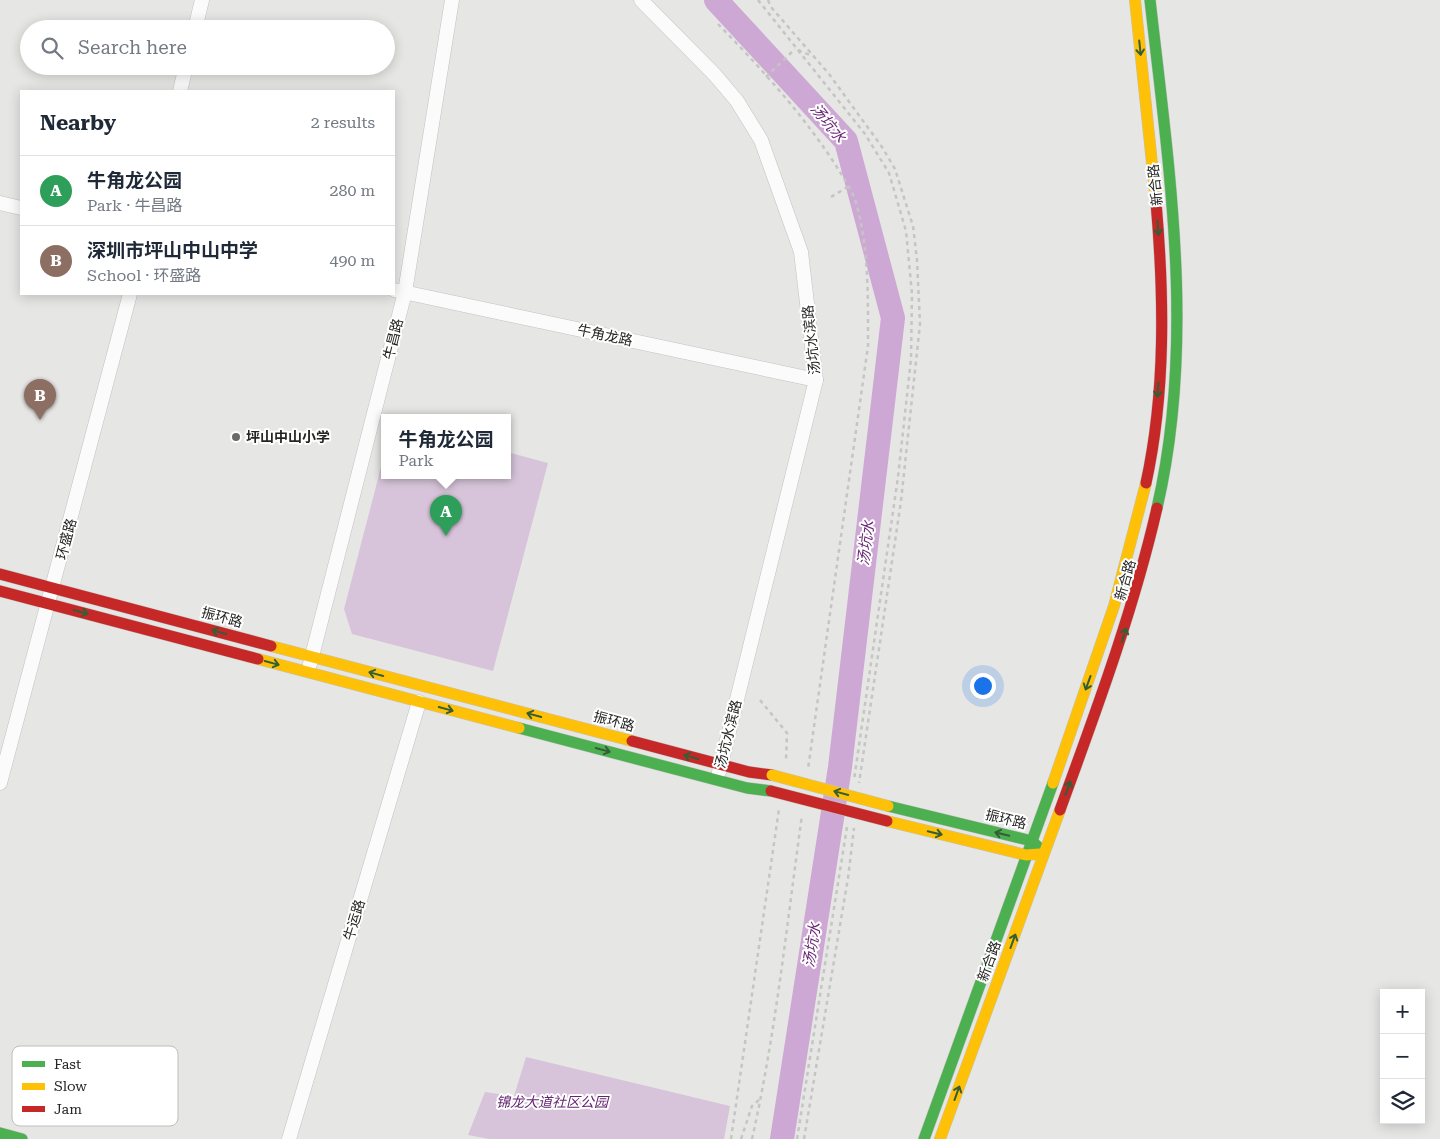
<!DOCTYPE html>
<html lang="en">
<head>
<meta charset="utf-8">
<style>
  :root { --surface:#fff; --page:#f6f6f7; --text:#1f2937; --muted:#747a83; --line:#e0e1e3; --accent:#696a67 }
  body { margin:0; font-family:"Roboto Serif","Noto Sans SC",serif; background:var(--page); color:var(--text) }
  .controls { position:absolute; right:15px; bottom:15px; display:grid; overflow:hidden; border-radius:0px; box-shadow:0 2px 12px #0003 }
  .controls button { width:45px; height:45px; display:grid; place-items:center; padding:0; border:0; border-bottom:1px solid var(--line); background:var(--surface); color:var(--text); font:25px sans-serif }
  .you { position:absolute; left:982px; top:685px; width:18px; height:18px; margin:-12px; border:4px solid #fff; border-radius:50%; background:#1a73e8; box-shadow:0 0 0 8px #1a73e833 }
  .badge { display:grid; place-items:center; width:32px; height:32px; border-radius:50%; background:var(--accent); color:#fff; font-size:16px; font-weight:700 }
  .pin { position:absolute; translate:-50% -41px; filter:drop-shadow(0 1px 2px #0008) }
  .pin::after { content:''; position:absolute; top:26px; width:18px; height:15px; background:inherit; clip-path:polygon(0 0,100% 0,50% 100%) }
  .popup { position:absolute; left:381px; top:414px; width:130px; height:65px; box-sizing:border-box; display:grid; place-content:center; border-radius:0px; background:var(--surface); filter:drop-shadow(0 1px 4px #0005); font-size:16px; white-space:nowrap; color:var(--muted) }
  .popup b { font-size:19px; color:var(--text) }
  .popup::after { content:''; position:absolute; left:50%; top:100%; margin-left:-10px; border:10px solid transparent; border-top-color:var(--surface) }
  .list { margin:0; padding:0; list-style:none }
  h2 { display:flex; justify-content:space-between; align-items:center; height:65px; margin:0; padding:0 20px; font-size:21px }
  h2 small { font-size:16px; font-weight:400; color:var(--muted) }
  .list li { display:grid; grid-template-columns:32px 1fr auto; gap:15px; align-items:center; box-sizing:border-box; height:70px; padding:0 20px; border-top:1px solid var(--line) }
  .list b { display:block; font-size:19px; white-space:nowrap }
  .list p { margin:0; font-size:16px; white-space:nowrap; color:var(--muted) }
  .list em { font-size:16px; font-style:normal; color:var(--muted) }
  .icon { flex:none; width:28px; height:28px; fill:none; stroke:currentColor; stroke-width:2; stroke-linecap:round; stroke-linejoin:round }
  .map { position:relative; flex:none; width:1440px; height:1139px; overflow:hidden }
  .search { position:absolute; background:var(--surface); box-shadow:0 2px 12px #0003; left:20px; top:20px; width:375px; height:55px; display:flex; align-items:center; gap:12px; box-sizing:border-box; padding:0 18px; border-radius:28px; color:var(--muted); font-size:19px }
  .panel { position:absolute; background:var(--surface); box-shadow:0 2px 12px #0003; left:20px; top:90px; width:375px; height:205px; border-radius:0px }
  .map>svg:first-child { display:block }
</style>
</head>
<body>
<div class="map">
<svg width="1440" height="1139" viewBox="0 0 1440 1139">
  <rect width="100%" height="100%" fill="#e6e7e4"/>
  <g fill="#d7c4da">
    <path d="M385 452V475H507V452L548 463 493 671 352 634 344 609Z"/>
    <path d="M526 1057 730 1106 724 1139H489L468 1135 485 1092 514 1096Z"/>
  </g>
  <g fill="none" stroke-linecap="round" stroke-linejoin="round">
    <path stroke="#cea8d4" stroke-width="24" d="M716 0 846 141 893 318 840 767 782 1139"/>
    <g stroke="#c1c2c0" stroke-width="15">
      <g id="street">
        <path d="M641 0 715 75 737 101 761 140 801 252 816 380 719 772"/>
        <path d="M195 29 202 0"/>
        <path d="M180 91 186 66"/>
        <path d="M0 203 21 208"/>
        <path d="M394 290 816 380"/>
        <path d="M310 664 405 292 452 0"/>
        <path d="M0 783 130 294"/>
        <path d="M289 1139 419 702"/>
      </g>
    </g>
    <g stroke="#c1c2c0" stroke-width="12">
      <g id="fast">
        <path d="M1150 0C1169 169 1196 340 1157 508"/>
        <path d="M519 728 747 788 771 791"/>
        <path d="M888 806 1032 841 1041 850"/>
        <path d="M0 1133 22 1139"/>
        <path d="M924 1139 1053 783"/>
      </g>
    </g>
    <g stroke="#c1c2c0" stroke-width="12">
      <g id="slow">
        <path d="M1135 0 1156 202"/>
        <path d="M271 646 632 741"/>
        <path d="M258 659 519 728"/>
        <path d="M1053 783 1114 606 1146 483"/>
        <path d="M887 821 1026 855 1039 854"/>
        <path d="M940 1139 1060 810"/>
      </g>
    </g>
    <g stroke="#c1c2c0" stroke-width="12">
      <g id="jam">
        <path d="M1146 483C1166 391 1164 295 1156 202"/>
        <path d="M0 574 271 646"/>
        <path d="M0 591 258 659"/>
        <path d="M632 741 749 772 772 775"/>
        <path d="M1060 810C1096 711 1133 612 1157 508"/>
      </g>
    </g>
    <g stroke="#c5c5c4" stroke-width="2.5" stroke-dasharray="4 4" stroke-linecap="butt">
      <path d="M758 0 865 134 889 173 906 231 912 294 911 359 898 477 854 780"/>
      <path d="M768 0 771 7 829 74 882 147 895 169 913 226 917 260 920 324 901 501 859 783"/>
      <path d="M718 24C762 69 807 119 840 172 846 182 854 194 857 206 869 251 868 300 868 346L808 769"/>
      <path d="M798 50 810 55"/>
      <path d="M766 77 795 49"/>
      <path d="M831 197 849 186"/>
      <path d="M760 700 787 733 786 761"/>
      <path d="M731 1139 779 809"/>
      <path d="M741 1139 752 1106 760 1099"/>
      <path d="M752 1139C776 1032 787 923 802 815"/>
      <path d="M797 1139 847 827"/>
      <path d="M804 1139 848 878 854 828"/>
    </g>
    <use href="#street" stroke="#fbfbfb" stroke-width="14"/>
    <use href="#fast" stroke="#4caf50" stroke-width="11"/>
    <use href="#slow" stroke="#ffc107" stroke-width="11"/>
    <use href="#jam" stroke="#c62828" stroke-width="11"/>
    <g stroke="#c1c2c0" stroke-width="12" stroke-linecap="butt">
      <path id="slow-bridge" d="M772 775 888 806"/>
    </g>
    <g stroke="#c1c2c0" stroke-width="12" stroke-linecap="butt">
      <path id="jam-bridge" d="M771 791 887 821"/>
    </g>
    <use href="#slow-bridge" stroke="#ffc107" stroke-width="11"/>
    <use href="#jam-bridge" stroke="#c62828" stroke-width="11"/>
  </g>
  <defs><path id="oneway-shaft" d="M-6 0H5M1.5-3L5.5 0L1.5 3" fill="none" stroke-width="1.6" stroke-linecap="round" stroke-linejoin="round" transform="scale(1.25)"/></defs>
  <g stroke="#355d36">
    <use href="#oneway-shaft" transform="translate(1140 48) rotate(84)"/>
    <use href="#oneway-shaft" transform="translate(1158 228) rotate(86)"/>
    <use href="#oneway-shaft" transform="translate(1158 390) rotate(94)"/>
    <use href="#oneway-shaft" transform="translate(81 612) rotate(15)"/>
    <use href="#oneway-shaft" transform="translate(219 632) rotate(-165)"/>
    <use href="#oneway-shaft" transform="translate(1124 635) rotate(-72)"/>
    <use href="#oneway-shaft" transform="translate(272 663) rotate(15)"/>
    <use href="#oneway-shaft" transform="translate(376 674) rotate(-165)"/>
    <use href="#oneway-shaft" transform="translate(1088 683) rotate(110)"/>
    <use href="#oneway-shaft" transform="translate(446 709) rotate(15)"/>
    <use href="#oneway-shaft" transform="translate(534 715) rotate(-165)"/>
    <use href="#oneway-shaft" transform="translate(603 750) rotate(15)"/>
    <use href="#oneway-shaft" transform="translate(691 757) rotate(-165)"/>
    <use href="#oneway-shaft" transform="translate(1068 788) rotate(-70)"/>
    <use href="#oneway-shaft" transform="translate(841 793) rotate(-165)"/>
    <use href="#oneway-shaft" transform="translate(935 833) rotate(14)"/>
    <use href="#oneway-shaft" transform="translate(1002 834) rotate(-166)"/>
    <use href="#oneway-shaft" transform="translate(1013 941) rotate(-70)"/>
    <use href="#oneway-shaft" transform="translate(957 1093) rotate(-70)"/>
  </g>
  <circle fill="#696a67" stroke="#fff" stroke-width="2" cx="236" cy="437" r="5"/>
  <g text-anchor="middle" stroke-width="4" stroke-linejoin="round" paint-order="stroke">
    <g font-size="14" fill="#252624" stroke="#fff">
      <text transform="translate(1155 185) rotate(-96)" y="5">新合路</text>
      <text transform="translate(605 335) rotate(12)" y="5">牛角龙路</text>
      <text transform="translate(393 339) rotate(-76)" y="5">牛昌路</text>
      <text transform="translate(811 340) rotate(-96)" y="5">汤坑水滨路</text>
      <text transform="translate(66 539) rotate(-75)" y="5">环盛路</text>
      <text transform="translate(1125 580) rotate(-74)" y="5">新合路</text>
      <text transform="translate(222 617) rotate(15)" y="5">振环路</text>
      <text transform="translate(614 721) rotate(15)" y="5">振环路</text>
      <text transform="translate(728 734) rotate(-76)" y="5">汤坑水滨路</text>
      <text transform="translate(1006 819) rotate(14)" y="5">振环路</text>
      <text transform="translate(354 920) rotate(-73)" y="5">牛运路</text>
      <text transform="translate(989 961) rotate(-70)" y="5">新合路</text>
    </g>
    <g font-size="14" font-weight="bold" fill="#252624" stroke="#fff" text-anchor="start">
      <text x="246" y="442">坪山中山小学</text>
    </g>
    <g font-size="14" font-style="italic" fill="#642370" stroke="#fff">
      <text x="552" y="1107">锦龙大道社区公园</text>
    </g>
    <g font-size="15" font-style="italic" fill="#692875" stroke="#fff">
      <text transform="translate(828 123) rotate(50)" y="5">汤坑水</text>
      <text transform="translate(866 543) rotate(-83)" y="5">汤坑水</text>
      <text transform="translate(812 945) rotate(-81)" y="5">汤坑水</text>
    </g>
  </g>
  <rect x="12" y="1046" width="166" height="80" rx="8" fill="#fff" stroke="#bebebd" stroke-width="1"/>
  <rect x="22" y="1061" width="23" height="6" fill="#4caf50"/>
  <rect x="22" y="1083" width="23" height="7" fill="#ffc107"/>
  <rect x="22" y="1106" width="23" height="6" fill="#c62828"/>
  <g font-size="14" fill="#252624">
    <text x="54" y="1069">Fast</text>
    <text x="54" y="1091">Slow</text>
    <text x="54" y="1114">Jam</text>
  </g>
</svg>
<div class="controls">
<button>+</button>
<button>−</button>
<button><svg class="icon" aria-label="layers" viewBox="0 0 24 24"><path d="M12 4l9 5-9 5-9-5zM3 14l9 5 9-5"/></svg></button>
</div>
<div class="you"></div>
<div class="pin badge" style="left:446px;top:536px;background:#2e9e5b">A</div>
<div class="popup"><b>牛角龙公园</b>Park</div>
<div class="pin badge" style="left:40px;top:420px;background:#8d6e63">B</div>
<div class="search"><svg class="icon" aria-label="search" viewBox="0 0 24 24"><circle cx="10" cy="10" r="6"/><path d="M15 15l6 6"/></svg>Search here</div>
<section class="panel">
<h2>Nearby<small>2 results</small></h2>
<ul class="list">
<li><span class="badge" style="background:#2e9e5b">A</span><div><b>牛角龙公园</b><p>Park · 牛昌路</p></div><em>280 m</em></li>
<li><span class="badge" style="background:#8d6e63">B</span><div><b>深圳市坪山中山中学</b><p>School · 环盛路</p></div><em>490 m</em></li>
</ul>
</section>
</div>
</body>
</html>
